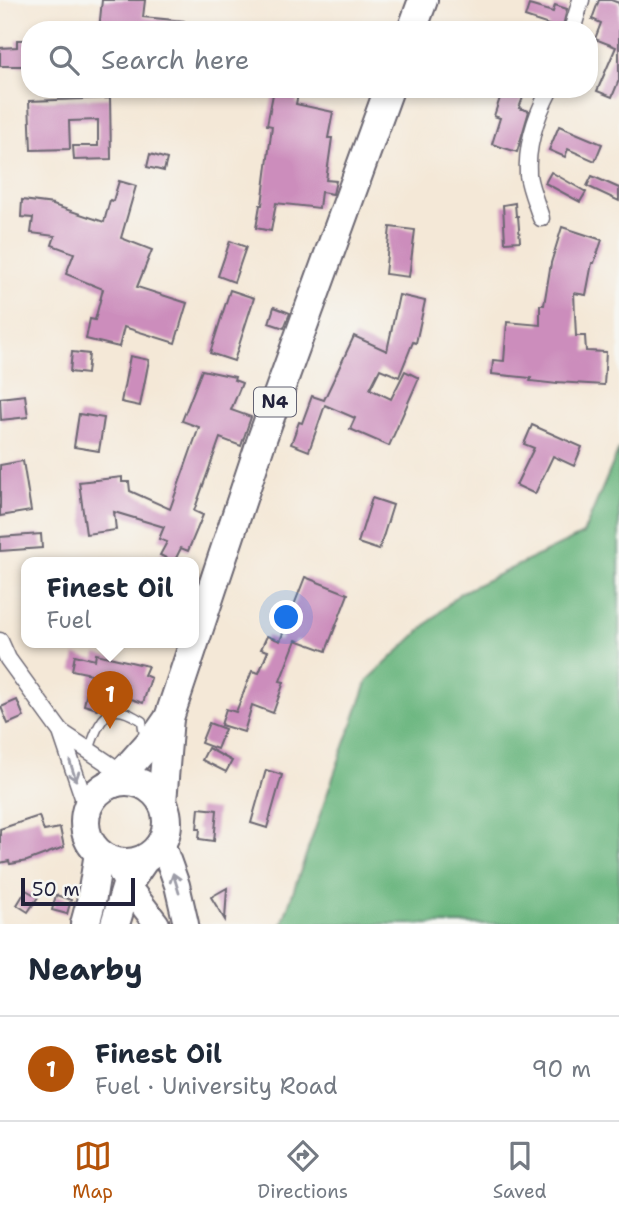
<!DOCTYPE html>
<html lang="en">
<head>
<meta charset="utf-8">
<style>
  :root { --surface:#fff; --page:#f6f6f7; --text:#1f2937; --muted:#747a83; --line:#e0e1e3; --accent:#b45309 }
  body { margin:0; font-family:"Shantell Sans",sans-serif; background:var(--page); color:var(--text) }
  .scale { position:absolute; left:21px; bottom:18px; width:114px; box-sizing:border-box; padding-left:7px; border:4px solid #22223b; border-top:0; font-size:19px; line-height:24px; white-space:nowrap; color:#22223b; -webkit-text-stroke:5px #f6f6f2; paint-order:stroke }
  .you { position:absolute; left:287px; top:618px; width:24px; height:24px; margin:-18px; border:5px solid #fff; border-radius:50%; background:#1a73e8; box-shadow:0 0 0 10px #1a73e833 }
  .badge { display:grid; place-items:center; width:46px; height:46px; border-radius:50%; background:var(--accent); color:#fff; font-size:23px; font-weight:700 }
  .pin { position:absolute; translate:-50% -58px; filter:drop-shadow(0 2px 4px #0008) }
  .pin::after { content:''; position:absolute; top:37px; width:24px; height:21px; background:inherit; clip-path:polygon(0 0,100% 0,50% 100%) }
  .popup { position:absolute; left:21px; top:557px; width:178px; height:91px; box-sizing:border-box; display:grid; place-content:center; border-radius:14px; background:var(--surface); filter:drop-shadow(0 2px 5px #0005); font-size:23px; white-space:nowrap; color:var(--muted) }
  .popup b { font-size:26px; color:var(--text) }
  .popup::after { content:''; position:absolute; left:50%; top:100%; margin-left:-14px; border:14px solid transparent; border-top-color:var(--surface) }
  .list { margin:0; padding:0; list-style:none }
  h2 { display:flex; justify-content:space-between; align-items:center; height:91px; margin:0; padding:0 28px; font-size:30px }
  h2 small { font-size:23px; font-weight:400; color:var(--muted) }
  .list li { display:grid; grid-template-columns:46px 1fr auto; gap:21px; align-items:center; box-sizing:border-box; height:105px; padding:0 28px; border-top:2px solid var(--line) }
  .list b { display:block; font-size:26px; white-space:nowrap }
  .list p { margin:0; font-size:23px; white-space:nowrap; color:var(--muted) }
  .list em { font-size:23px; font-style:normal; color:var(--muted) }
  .icon { flex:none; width:38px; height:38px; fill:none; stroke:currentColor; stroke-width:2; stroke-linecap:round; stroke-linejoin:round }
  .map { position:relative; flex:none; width:619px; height:924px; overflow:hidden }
  .search { position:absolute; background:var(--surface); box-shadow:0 4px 10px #0003; left:21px; right:21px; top:21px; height:77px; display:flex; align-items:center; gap:18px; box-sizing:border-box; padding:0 24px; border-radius:28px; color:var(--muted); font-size:26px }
  .sheet { height:196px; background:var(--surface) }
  nav { display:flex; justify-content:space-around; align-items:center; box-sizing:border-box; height:98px; border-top:2px solid var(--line); background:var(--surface); font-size:19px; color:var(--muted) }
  nav a { display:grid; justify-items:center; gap:4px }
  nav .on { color:var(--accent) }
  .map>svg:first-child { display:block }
</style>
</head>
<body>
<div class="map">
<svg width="619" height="924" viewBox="0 0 619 924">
  <rect width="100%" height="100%" fill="#f6f6f2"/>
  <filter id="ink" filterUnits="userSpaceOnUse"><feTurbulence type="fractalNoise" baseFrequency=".0143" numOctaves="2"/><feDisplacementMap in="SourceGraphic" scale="14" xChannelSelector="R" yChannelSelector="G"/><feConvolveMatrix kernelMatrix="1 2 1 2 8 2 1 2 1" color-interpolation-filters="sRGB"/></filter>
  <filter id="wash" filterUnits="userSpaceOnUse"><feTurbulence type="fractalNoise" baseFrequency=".00686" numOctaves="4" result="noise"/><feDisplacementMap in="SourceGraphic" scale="28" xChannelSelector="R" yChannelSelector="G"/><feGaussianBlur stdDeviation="1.57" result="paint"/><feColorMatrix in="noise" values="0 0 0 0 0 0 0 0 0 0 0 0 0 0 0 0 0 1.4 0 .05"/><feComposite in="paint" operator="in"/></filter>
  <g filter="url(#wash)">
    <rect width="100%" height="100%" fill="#f4e8d7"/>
    <path fill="#6ab67f" stroke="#466c5d" stroke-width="2" d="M619 449V924H282L338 763 368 680 460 593 583 534Z"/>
    <g id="blocks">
      <g fill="#cc8dbc">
        <path d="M102 0H145L143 17 184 21 183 30H99Z"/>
        <path d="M599 0H611L619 3V80L612 97 597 91 616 47 595 39 601 23 592 19Z"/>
        <path d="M529 5 553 12 555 5 567 9 562 30H547L549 25 525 17Z"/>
        <path d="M17 40H30V66H0V48L17 47Z"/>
        <path d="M274 89H299L296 104 333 112 328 138H332L326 180 336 181 333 194 321 192 319 208 276 203 271 231 256 228 260 205H262L272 126 267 125Z"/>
        <path d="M503 89H526L519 108 529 111 517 152 492 144 500 118 494 116Z"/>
        <path d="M110 98 111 159 74 160 73 146H98V120L69 121 70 149 31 150 29 101Z"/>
        <path d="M559 126 602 144 595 161 568 149 565 157 549 150Z"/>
        <path d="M150 154 167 159 164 171 147 167Z"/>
        <path d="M551 172 586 192 580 202 545 183Z"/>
        <path d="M592 176 619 188V201L587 186Z"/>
        <path d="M119 181 136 186 121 238 152 250 137 287 187 303 175 343 124 327 119 347 86 339 90 319 95 320 103 289 66 274 74 253 52 245 55 236 31 233 33 218 21 217 22 200 53 204V205L104 222 110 200 113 201Z"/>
        <path d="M515 203 516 216H518L520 241 505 242 503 205Z"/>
        <path d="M390 227 415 230 409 277 385 274Z"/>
        <path d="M562 227 602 240 594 263H592L586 295 574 293 576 336H585L586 351 606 352 604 385 557 382V384L530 381 531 378 492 374 493 360 504 361 507 322 540 325V305H544L551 263Z"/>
        <path d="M230 241 246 247 234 282 218 276Z"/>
        <path d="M230 290 254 298 234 361 210 353Z"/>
        <path d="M399 295 425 301 416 343 413 342 399 377 380 369 370 389 391 399 405 371 419 378 389 446 350 429 355 418 325 405 309 451 291 444 299 422 302 423 312 396 324 400 354 336 387 351Z"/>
        <path d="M274 307 290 313 284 328 269 323Z"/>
        <path d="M72 352 89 354 87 374 70 372Z"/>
        <path d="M130 356 149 360 140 406 121 402Z"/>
        <path d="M202 370 235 377 234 380 242 383 231 410 251 417 241 446 220 438 194 511 203 515 188 551 181 548 174 562 160 555 167 542 159 539 164 527 114 512 116 530 86 534 79 482 122 477V482H129L130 491 170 509 199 427 182 421Z"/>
        <path d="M25 395 28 417 1 420 0 398Z"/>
        <path d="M79 414 104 418 99 451 74 447Z"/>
        <path d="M532 425 582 447 574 466 553 456 535 494 516 485 534 448 524 444Z"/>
        <path d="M23 461 31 511 0 516V465Z"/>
        <path d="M372 498 393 505 379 550 358 543Z"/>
        <path d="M41 534 42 548 0 551V537Z"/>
        <path d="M305 577 348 594 326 651 296 640 280 681 284 682 273 713 252 705 244 732 221 725 226 709 236 712 252 671 259 673 268 651 261 649 267 636 280 641Z"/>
        <path d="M96 654 148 666 144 675 151 678 143 703 102 689 97 709 84 705 91 674 72 670 75 655 95 660Z"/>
        <path d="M17 700 24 717 8 724 1 707Z"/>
        <path d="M209 723 225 729 217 749 201 743Z"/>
        <path d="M208 748 232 761 226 772 202 760Z"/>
        <path d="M266 770 282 775 267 828 251 823Z"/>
        <path d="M199 808 217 810 214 841 199 839 200 829H197Z"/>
        <path d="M39 816 44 831 60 828 64 847 27 861 10 864 9 861 0 863V829Z"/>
        <path d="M227 888 225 920 211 897Z"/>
        <path d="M26 890 38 897 28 912 17 905Z"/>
        <path d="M56 895 71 900 67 914 52 910Z"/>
      </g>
    </g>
  </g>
  <g filter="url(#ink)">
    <use href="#blocks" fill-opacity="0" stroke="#6c6772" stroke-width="2"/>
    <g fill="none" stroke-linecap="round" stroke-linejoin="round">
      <g stroke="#6c6772" stroke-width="11">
        <path id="lane" d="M89 751C93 739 100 713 116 711 125 710 135 717 142 721L144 736"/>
      </g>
      <g stroke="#6c6772" stroke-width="19">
        <g id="street">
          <path d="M572 30 581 0"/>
          <path d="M541 218C537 205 530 189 528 175 526 145 536 116 550 89"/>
          <path d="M0 641 8 659 61 732 87 809"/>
          <path d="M61 732 136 782"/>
        </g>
      </g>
      <g stroke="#6c6772" stroke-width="28">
        <g id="primary">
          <path d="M162 843 177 885 186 924"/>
          <path d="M116 863 127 885 157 924"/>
        </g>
      </g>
      <g stroke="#6c6772" stroke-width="32">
        <g id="highway">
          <path d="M412 30 423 0"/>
          <circle cx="126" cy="822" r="41"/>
          <path d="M114 783 160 731 169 718"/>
          <path d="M162 802 169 718 263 436 389 89"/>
          <path d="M85 924 91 902 99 853"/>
          <path d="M115 924 127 885 144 860"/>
        </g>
      </g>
      <use href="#lane" stroke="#fff" stroke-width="8"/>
      <use href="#street" stroke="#fff" stroke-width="16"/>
      <use href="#primary" stroke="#fff" stroke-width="24"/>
      <use href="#highway" stroke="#fff" stroke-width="28"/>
    </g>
    <defs><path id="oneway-shaft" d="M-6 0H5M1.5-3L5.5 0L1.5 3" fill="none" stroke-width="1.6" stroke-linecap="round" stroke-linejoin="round" transform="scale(1.75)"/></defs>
    <g stroke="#9c9ca7">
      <use href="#oneway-shaft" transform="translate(73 771) rotate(72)"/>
      <use href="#oneway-shaft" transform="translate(176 883) rotate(-107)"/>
    </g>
  </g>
  <g text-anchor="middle" stroke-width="5" stroke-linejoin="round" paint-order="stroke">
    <rect fill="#f6f6f2" stroke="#626272" stroke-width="2" x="254" y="387.5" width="42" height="29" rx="5"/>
    <g font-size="18" font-weight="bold" fill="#22223b">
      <text x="275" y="408">N4</text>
    </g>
  </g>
</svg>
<div class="scale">50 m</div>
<div class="you"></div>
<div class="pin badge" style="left:110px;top:729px">1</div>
<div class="popup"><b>Finest Oil</b>Fuel</div>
<div class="search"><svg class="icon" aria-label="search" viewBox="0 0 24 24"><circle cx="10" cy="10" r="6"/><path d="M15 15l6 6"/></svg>Search here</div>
</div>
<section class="sheet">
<h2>Nearby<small></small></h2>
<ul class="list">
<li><span class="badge">1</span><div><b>Finest Oil</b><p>Fuel · University Road</p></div><em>90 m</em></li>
</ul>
</section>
<nav>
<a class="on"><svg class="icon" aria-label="map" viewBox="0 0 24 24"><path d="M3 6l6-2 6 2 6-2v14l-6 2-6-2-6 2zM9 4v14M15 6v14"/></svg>Map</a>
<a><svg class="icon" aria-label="directions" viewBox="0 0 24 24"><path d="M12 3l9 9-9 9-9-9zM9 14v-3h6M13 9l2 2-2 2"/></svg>Directions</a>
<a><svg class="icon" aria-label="saved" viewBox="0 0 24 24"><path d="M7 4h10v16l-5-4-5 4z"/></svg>Saved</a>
</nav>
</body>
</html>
